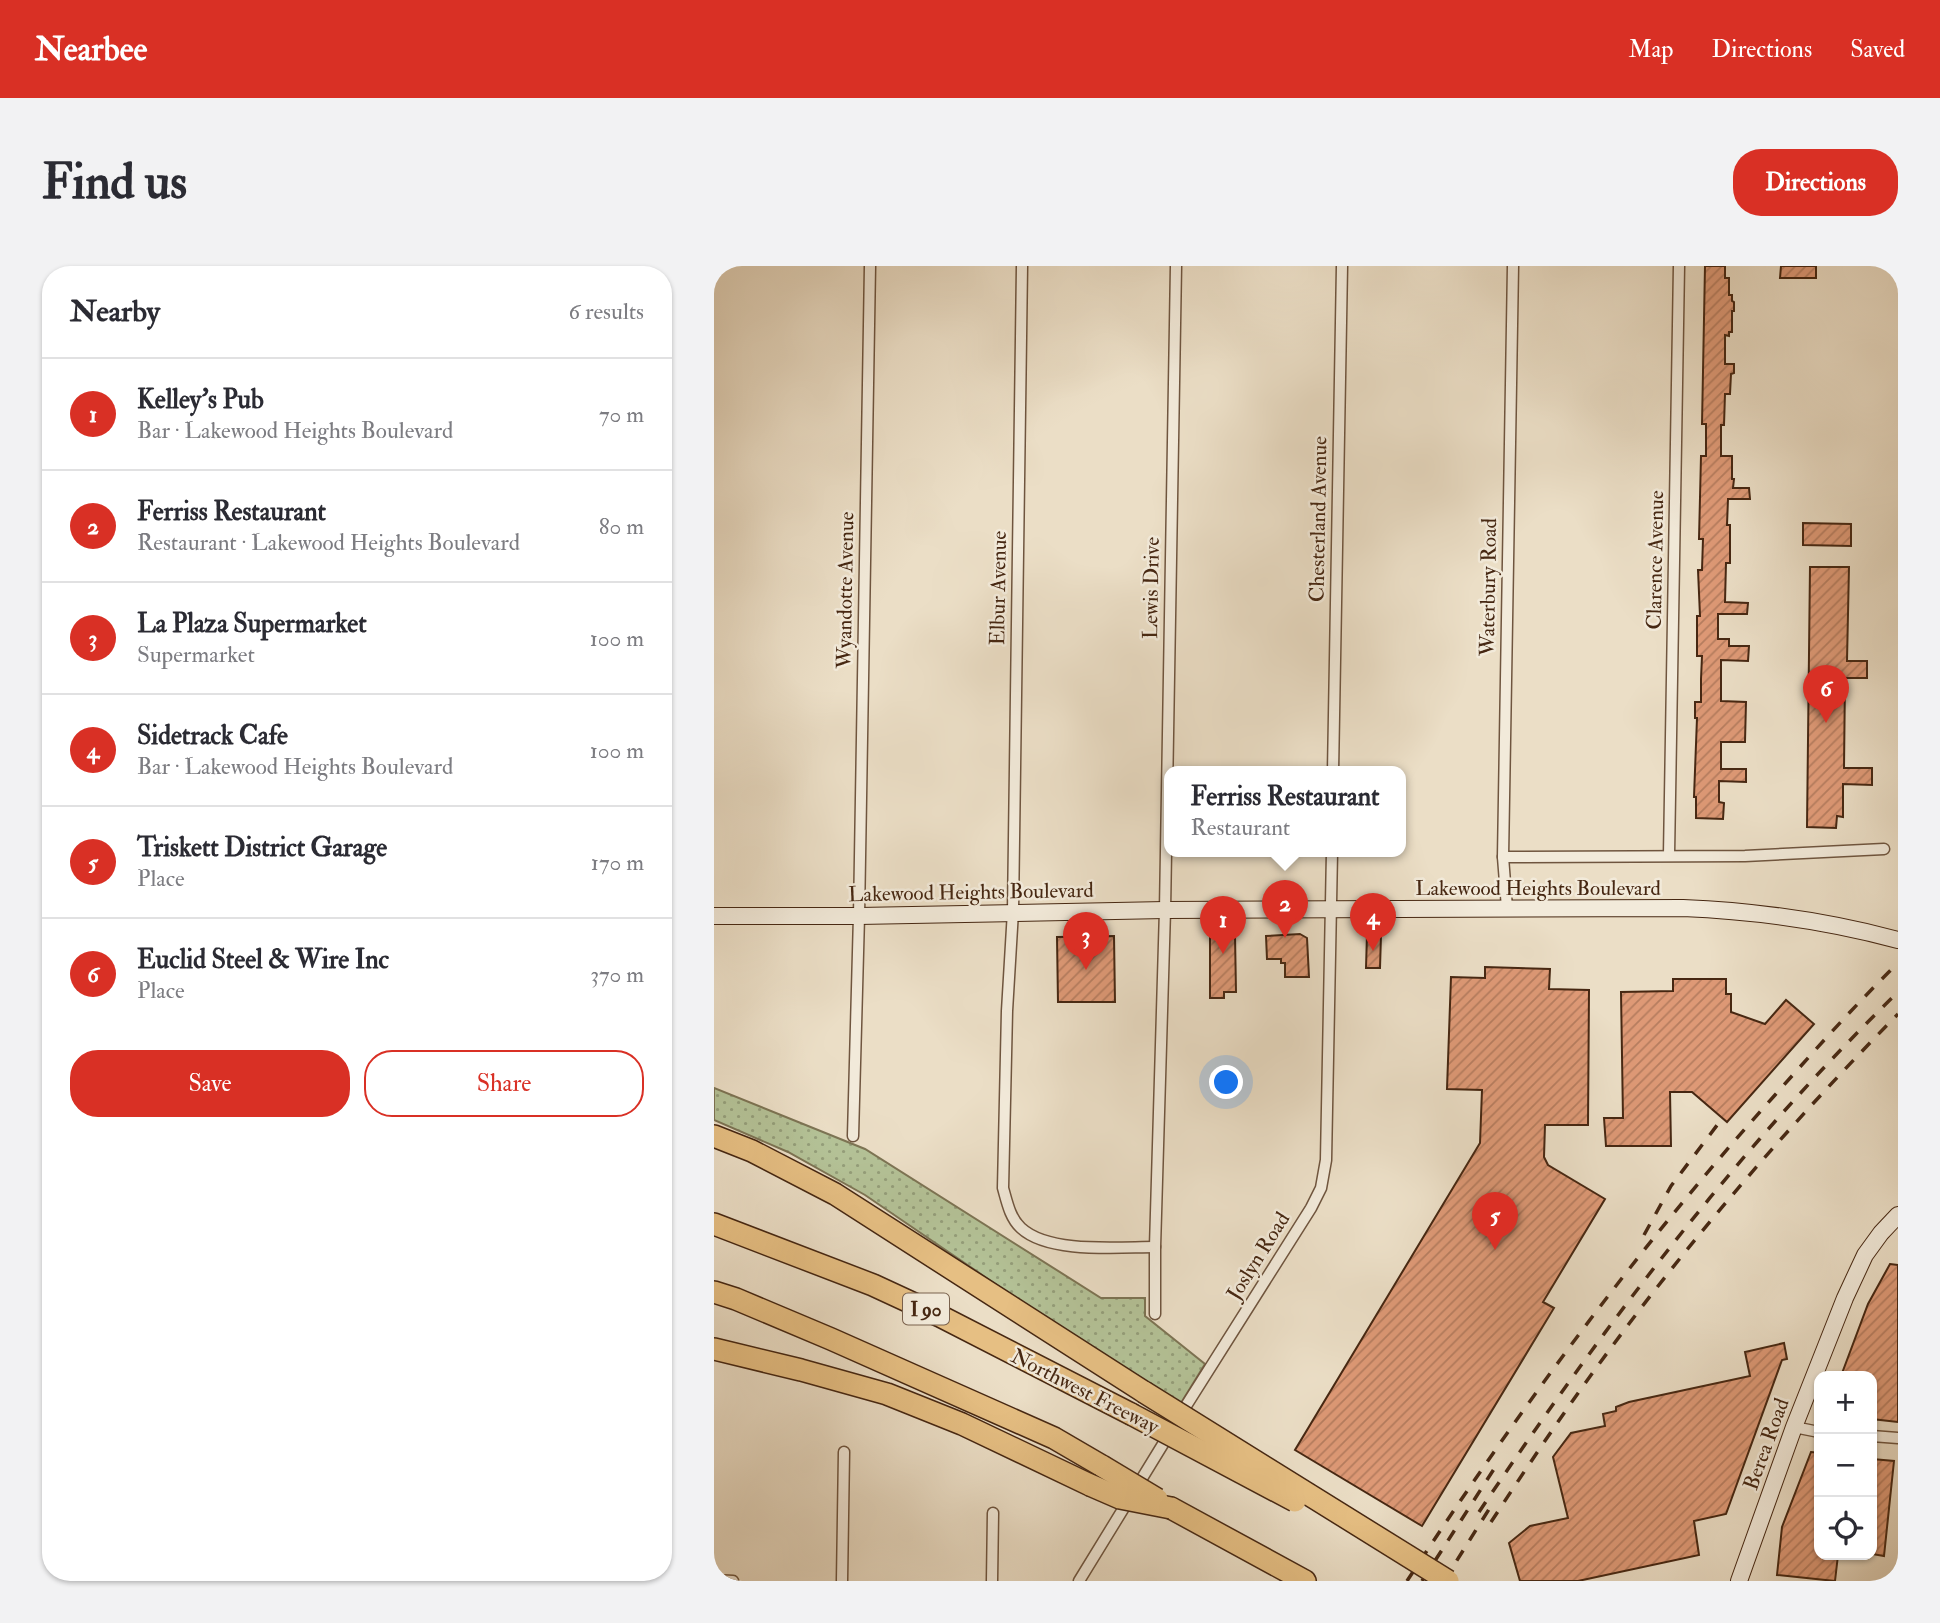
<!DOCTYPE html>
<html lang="en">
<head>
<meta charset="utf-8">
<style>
  :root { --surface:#fff; --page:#f2f2f3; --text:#2b2b33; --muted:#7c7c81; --line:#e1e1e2; --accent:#d93025 }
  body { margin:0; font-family:"IM FELL Double Pica",serif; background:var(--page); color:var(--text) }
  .controls { position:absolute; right:21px; bottom:21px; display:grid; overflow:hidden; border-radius:14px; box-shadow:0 2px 5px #0004 }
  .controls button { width:63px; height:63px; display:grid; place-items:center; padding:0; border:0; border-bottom:2px solid var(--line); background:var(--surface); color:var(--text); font:35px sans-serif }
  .you { position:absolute; left:513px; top:817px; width:24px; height:24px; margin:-18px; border:5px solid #fff; border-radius:50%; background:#1a73e8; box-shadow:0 0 0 10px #1a73e833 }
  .badge { display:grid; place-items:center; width:46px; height:46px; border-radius:50%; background:var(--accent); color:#fff; font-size:23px; font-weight:700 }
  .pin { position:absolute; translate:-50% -58px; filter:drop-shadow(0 2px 4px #0008) }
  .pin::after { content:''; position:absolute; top:37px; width:24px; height:21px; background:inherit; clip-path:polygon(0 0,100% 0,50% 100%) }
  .popup { position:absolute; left:450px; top:500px; width:242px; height:91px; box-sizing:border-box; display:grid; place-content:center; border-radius:14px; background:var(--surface); filter:drop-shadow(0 2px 5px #0005); font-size:23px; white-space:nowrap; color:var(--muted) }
  .popup b { font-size:26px; color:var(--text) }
  .popup::after { content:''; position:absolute; left:50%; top:100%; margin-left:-14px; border:14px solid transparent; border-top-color:var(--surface) }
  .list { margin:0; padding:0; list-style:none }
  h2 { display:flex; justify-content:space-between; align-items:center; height:91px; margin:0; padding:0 28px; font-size:30px }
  h2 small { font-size:23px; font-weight:400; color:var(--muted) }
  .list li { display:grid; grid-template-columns:46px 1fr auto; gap:21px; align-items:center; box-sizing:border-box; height:112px; padding:0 28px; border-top:2px solid var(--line) }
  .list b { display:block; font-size:26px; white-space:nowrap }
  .list p { margin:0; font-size:23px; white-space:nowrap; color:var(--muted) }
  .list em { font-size:23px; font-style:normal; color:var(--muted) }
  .actions { display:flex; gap:14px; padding:21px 28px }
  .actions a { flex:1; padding:16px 0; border:2px solid var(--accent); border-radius:28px; text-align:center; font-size:24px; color:var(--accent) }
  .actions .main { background:var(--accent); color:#fff }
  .icon { flex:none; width:38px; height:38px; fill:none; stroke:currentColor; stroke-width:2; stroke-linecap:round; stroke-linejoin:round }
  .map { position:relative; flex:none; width:1184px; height:1315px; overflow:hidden; border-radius:28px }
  header { display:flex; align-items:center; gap:42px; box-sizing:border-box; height:98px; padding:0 35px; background:var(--accent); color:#fff }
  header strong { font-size:33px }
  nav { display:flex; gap:38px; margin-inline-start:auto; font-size:24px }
  .intro { display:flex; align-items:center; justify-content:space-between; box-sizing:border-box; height:168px; padding:0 42px }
  h1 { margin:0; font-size:49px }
  .button { padding:18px 32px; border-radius:28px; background:var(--accent); color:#fff; font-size:24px; font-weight:700 }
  main { display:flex; gap:42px; padding:0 42px }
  aside { flex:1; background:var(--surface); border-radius:28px; box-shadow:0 2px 5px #0004 }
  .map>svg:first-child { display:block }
</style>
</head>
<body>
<header>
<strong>Nearbee</strong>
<nav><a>Map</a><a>Directions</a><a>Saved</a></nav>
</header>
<div class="intro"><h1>Find us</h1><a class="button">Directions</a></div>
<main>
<aside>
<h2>Nearby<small>6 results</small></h2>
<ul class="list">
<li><span class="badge">1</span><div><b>Kelley's Pub</b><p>Bar · Lakewood Heights Boulevard</p></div><em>70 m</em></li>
<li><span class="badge">2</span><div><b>Ferriss Restaurant</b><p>Restaurant · Lakewood Heights Boulevard</p></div><em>80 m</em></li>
<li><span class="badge">3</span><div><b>La Plaza Supermarket</b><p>Supermarket</p></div><em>100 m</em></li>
<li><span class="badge">4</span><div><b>Sidetrack Cafe</b><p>Bar · Lakewood Heights Boulevard</p></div><em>100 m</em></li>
<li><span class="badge">5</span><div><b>Triskett District Garage</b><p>Place</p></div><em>170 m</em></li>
<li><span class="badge">6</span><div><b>Euclid Steel &amp; Wire Inc</b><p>Place</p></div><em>370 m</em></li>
</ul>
<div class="actions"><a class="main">Save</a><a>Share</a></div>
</aside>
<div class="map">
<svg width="1184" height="1315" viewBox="0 0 1184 1315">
  <defs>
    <pattern id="grass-dots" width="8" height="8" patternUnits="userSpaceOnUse" patternTransform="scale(1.75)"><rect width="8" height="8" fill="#b4c297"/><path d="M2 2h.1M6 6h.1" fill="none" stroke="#949e7a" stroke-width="1.8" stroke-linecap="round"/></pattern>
    <pattern id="building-hatch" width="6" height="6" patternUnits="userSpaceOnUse" patternTransform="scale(1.75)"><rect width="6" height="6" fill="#de9976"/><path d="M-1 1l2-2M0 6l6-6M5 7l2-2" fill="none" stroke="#b67d5f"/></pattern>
  </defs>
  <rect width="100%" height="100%" fill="#ebdec6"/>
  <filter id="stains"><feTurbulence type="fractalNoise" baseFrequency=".00286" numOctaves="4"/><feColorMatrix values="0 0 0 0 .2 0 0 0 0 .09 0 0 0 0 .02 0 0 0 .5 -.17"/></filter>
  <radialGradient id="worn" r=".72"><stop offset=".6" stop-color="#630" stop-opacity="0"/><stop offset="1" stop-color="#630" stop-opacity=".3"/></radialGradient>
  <path fill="url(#grass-dots)" stroke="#7d7454" stroke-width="2" d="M0 822 151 883 387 1032H431V1050L491 1098 467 1137 359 1071 151 929 74 886 0 854Z"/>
  <g fill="url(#building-hatch)" stroke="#462712" stroke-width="2">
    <path d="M991 0H1011V12H1015V29H1018V35L1020 36V45H1018V66H1015V70L1011 69V98H1020V107L1017 108 1016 128H1011L1010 159H1007V190H1018V213H1020L1019 222H1035L1036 233H1014L1013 259H1016V297H1012L1011 336 1034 337 1033 348H1004V373H1015V380H1035L1034 395 1007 394V435L1032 436 1031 476H1007V503H1032V516L1005 515V536L1010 537 1009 553 982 552V531H980L983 452H981V436H987V413L988 390H983V350H986L984 304H988L989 273H985L987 190H992V158H988Z"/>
    <path d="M1067 0H1102V12H1066Z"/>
    <path d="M1089 257 1137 258V280L1089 279Z"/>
    <path d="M1096 301H1135L1133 395H1153V412H1131L1130 502H1158V519L1129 518V551L1123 550 1122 562 1093 561Z"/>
    <path d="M586 668 593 672 595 711H571V697H567V693H553L552 670Z"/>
    <path d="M653 668 667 669 666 702H652Z"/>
    <path d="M521 669 522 726H510V732H496V670Z"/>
    <path d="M400 670 401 736H344L343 671Z"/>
    <path d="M771 701 836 703 835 723 875 724 874 859H831L830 891 834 899 891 933 829 1036 840 1042 708 1260 581 1184 766 877 768 824 733 823 737 711 771 712Z"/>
    <path d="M959 713H1012V728H1017V746L1051 758 1072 734 1100 758 1013 856 978 826H956L957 880H892L890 852H909L907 726 959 725Z"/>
    <path d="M1176 998 1184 999V1156L1158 1153V1110H1127L1154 1038Z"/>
    <path d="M1070 1077 1073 1093 1068 1094 1012 1248 980 1255 985 1289 864 1315H806L795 1277 816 1260 854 1252 839 1191 857 1167 891 1160 889 1148 902 1145V1141L915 1136 1036 1110 1031 1086Z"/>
    <path d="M1097 1186 1105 1187V1289H1124L1121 1315 1063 1309 1068 1261Z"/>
    <path d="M1158 1193 1180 1195 1170 1290 1158 1288Z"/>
  </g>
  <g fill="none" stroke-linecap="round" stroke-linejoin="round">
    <g stroke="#6f553f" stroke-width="13">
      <g id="street">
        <path d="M308 0 299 645 293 745 289 922C293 936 296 952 307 962 335 988 405 981 441 981"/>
        <path d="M619 506 628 0"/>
        <path d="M955 589 965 0"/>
        <path d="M789 591 1031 590 1170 583"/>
        <path d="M793 642 789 591 799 0"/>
        <path d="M139 870 145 650 156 0"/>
        <path d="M441 1048V981L451 644 462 0"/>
        <path d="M465 1151 597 942 607 922 612 894 618 586"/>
        <path d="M1080 1161 1105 1166"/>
        <path d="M1158 1170 1184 1172"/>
        <path d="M0 1314 19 1315"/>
        <path d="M128 1315 130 1186"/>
        <path d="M278 1315 279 1247"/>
        <path d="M365 1315 457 1165"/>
      </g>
    </g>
    <g stroke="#462712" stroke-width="18">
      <g id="secondary">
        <path d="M0 650H145L451 644 969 642C1042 645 1113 655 1184 674"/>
        <path d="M1025 1315 1080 1161 1131 1032 1151 989 1167 967 1184 949"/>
      </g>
    </g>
    <g stroke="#462712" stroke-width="24">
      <g id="highway">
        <path d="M0 870 38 885 121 928 430 1126"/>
        <path d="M0 958 159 1019 226 1050 417 1148"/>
        <path d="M0 1026 22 1033 117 1073 340 1172 388 1200"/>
        <path d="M0 1083 87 1104 173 1128 248 1158 376 1219"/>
        <path d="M457 1242 591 1315"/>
      </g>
    </g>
    <use href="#street" stroke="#f2eada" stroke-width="10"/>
    <use href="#secondary" stroke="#f2eada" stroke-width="16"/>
    <use href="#highway" stroke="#e6bf83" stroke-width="21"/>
    <g stroke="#462712" stroke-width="3.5" stroke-dasharray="12 12" stroke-linecap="butt">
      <path d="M930 969 957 920 1007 854"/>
      <path d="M765 1246C889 1061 1024 882 1184 726"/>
      <path d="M777 1256C813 1201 849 1147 888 1094 978 971 1078 856 1184 748"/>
      <path d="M693 1315C804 1145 925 980 1061 829 1101 784 1141 739 1184 697"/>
      <path d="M708 1315 780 1203"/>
      <path d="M730 1315 777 1240"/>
    </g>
    <g stroke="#462712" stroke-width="24" stroke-linecap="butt">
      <g id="highway-bridge">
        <path d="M430 1126 734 1315"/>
        <path d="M417 1148 581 1235"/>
        <path d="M388 1200 443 1233"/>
        <path d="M376 1219 406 1232 457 1242"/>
      </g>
    </g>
    <use href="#highway-bridge" stroke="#e6bf83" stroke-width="21"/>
  </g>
  <g text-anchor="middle" stroke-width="5" stroke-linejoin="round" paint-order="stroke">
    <rect fill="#f2eada" stroke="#7a624e" stroke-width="2" x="189" y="1027.5" width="46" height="31" rx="5"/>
    <g font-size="19" font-weight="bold" fill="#462712">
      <text x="212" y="1050">I 90</text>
    </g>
    <g font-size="21" fill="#462712" stroke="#f2eada">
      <text transform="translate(604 253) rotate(-89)" y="7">Chesterland Avenue</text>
      <text transform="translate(941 294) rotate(-89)" y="7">Clarence Avenue</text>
      <text transform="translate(774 321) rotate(-89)" y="7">Waterbury Road</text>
      <text transform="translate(284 322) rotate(-89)" y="7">Elbur Avenue</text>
      <text transform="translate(437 322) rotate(-89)" y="7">Lewis Drive</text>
      <text transform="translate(131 324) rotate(-89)" y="7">Wyandotte Avenue</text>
      <text x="824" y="629">Lakewood Heights Boulevard</text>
      <text transform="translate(257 626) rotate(-1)" y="7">Lakewood Heights Boulevard</text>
      <text transform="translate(544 990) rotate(-58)" y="7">Joslyn Road</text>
      <text transform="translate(371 1125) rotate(27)" y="7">Northwest Freeway</text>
      <text transform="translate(1052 1178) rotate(-70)" y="7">Berea Road</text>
    </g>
  </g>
  <rect width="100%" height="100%" filter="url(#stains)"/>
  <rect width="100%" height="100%" fill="url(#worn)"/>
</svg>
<div class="controls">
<button>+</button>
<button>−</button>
<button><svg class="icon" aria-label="locate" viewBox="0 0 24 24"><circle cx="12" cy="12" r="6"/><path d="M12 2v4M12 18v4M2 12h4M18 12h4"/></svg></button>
</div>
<div class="you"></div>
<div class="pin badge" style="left:509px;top:688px">1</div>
<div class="pin badge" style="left:571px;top:672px">2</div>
<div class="popup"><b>Ferriss Restaurant</b>Restaurant</div>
<div class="pin badge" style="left:372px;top:704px">3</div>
<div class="pin badge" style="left:659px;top:685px">4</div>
<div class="pin badge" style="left:781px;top:984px">5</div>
<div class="pin badge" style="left:1112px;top:457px">6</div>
</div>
</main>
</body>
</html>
